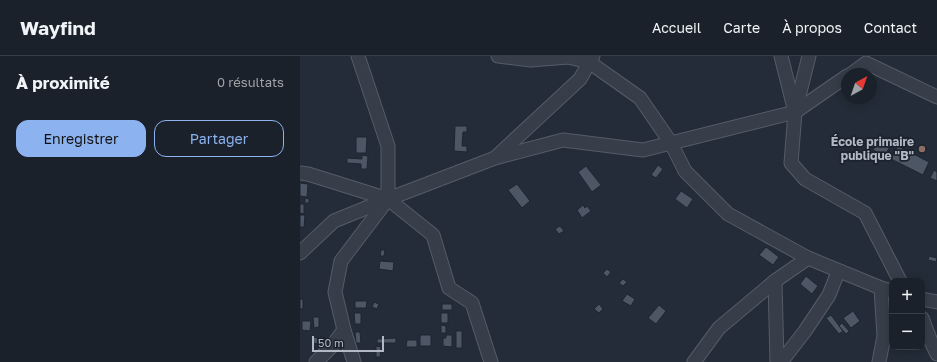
<!DOCTYPE html>
<html lang="fr">
<head>
<meta charset="utf-8">
<style>
  :root { --surface:#1a212a; --page:#232932; --text:#f1f3f6; --muted:#9fa3a8; --line:#383e47; --accent:#8cb2f0 }
  body { margin:0; font-family:"Golos Text",sans-serif; background:var(--page); color:var(--text) }
  .controls { position:absolute; right:12px; bottom:12px; display:grid; overflow:hidden; border-radius:8px; box-shadow:0 2px 10px #0003 }
  .controls button { width:36px; height:36px; display:grid; place-items:center; padding:0; border:0; border-bottom:1px solid var(--line); background:var(--surface); color:var(--text); font:20px sans-serif }
  .compass { position:absolute; left:541px; top:12px; width:36px; height:36px; border-radius:50%; background:var(--surface); box-shadow:0 2px 10px #0003; rotate:40deg }
  .scale { position:absolute; left:12px; bottom:10px; width:72px; box-sizing:border-box; padding-left:4px; border:2px solid #b2b9c5; border-top:0; font-size:11px; line-height:14px; white-space:nowrap; color:#b2b9c5; -webkit-text-stroke:3px #1c232e; paint-order:stroke }
  .list { margin:0; padding:0; list-style:none }
  h2 { display:flex; justify-content:space-between; align-items:center; height:52px; margin:0; padding:0 16px; font-size:17px }
  h2 small { font-size:13px; font-weight:400; color:var(--muted) }
  .actions { display:flex; gap:8px; padding:12px 16px }
  .actions a { flex:1; padding:9px 0; border:1px solid var(--accent); border-radius:12px; text-align:center; font-size:14px; color:var(--accent) }
  .actions .main { background:var(--accent); color:#111 }
  .map { position:relative; flex:none; width:637px; height:306px; overflow:hidden }
  header { display:flex; align-items:center; gap:24px; box-sizing:border-box; height:56px; padding:0 20px; background:var(--surface); border-bottom:1px solid var(--line) }
  header strong { font-size:19px }
  nav { display:flex; gap:22px; margin-inline-start:auto; font-size:14px }
  main { display:flex }
  aside { flex:1; background:var(--surface) }
  .map>svg:first-child { display:block }
</style>
</head>
<body>
<header>
<strong>Wayfind</strong>
<nav><a>Accueil</a><a>Carte</a><a>À propos</a><a>Contact</a></nav>
</header>
<main>
<aside>
<h2>À proximité<small>0 résultats</small></h2>
<ul class="list">
</ul>
<div class="actions"><a class="main">Enregistrer</a><a>Partager</a></div>
</aside>
<div class="map">
<svg width="637" height="306" viewBox="0 0 637 306">
  <rect width="100%" height="100%" fill="#232c38"/>
  <g fill="#4c5664" stroke="#1e2530">
    <path d="M155 70H167V76H163L162 90H167V96L154 95Z"/>
    <path d="M56 81H67L66 97H56Z"/>
    <path d="M579 84 590 90 585 100 573 94Z"/>
    <path d="M598 90 629 106 623 119 591 103Z"/>
    <path d="M62 99 68 100 67 113H61V108L47 107V102L62 103Z"/>
    <path d="M358 109 363 113 356 122 351 119Z"/>
    <path d="M286 110 301 129 292 136 278 116Z"/>
    <path d="M634 114 637 116V125L630 122Z"/>
    <path d="M0 127 8 128 7 141 0 140Z"/>
    <path d="M217 128 230 145 222 152 208 134Z"/>
    <path d="M381 135 393 143 387 152 375 143Z"/>
    <path d="M5 142 9 143V147H5Z"/>
    <path d="M0 148H4V158L0 157Z"/>
    <path d="M283 149 285 152 287 150 291 155 282 162 277 154Z"/>
    <path d="M0 159H5L4 171H0Z"/>
    <path d="M260 170 264 175 259 178 255 173Z"/>
    <path d="M466 191 479 201 473 209 459 199Z"/>
    <path d="M81 194H85L84 200H80Z"/>
    <path d="M629 200 637 202 636 206 628 204Z"/>
    <path d="M80 205 94 206 93 215 79 213Z"/>
    <path d="M307 213 311 216 307 221 303 217Z"/>
    <path d="M506 220 518 230 512 238 500 228Z"/>
    <path d="M323 223 327 226 323 230 319 227Z"/>
    <path d="M327 238 335 243 331 250 322 245Z"/>
    <rect x="0" y="243" width="3" height="10"/>
    <path d="M55 245H67L66 252H55Z"/>
    <path d="M74 246 79 248 77 253 72 251Z"/>
    <rect x="142" y="248" width="10" height="6"/>
    <path d="M299 248 303 253 299 257 294 253Z"/>
    <path d="M359 249 366 255 356 268 348 262Z"/>
    <path d="M553 255 560 265 551 272 543 262Z"/>
    <path d="M54 257H61V268H55Z"/>
    <rect x="141" y="257" width="7" height="10"/>
    <path d="M531 259 543 275 539 278 526 262Z"/>
    <path d="M13 261H19V271L14 272Z"/>
    <path d="M2 265H11L10 275 2 274Z"/>
    <path d="M542 267 549 275 546 278 539 270Z"/>
    <path d="M141 269 146 270V277H141Z"/>
    <rect x="156" y="275" width="6" height="17"/>
    <path d="M55 276H60L61 287H56Z"/>
    <rect x="120" y="279" width="11" height="11"/>
    <path d="M146 279H152V291L143 290V282H146Z"/>
    <path d="M13 281 18 282 17 288 13 287Z"/>
    <path d="M96 282V287H77V283Z"/>
    <path d="M107 284H117V291H106Z"/>
    <path d="M76 290 81 291 80 301H76Z"/>
  </g>
  <g fill="none" stroke-linecap="round" stroke-linejoin="round">
    <g stroke="#555c67" stroke-width="15">
      <g id="minor">
        <path d="M58 0 88 90V143L133 179 149 232 172 247 191 306"/>
        <path d="M198 0 231 4 268 1 289 6"/>
        <path d="M283 0 289 6 340 42 371 87 385 115 428 158 508 202 581 232 592 235"/>
        <path d="M481 0 495 56 491 107 505 123 565 157 600 225"/>
        <path d="M551 18 566 7 637 41"/>
        <path d="M495 56 547 20"/>
        <path d="M196 101 280 23 293 0"/>
        <path d="M0 117 8 118 88 143 41 205 35 236 44 274 54 306"/>
        <path d="M0 197 34 165 88 143 195 102 263 84 343 94 495 56 509 0"/>
        <path d="M475 225 477 306"/>
        <path d="M622 243 637 246"/>
        <path d="M622 262 630 283 637 298"/>
        <path d="M16 306 32 290 44 274"/>
        <path d="M394 306 419 272 475 225 508 202"/>
        <path d="M481 306 505 275 529 239 538 216"/>
        <path d="M579 306 584 280 581 232"/>
      </g>
    </g>
    <use href="#minor" stroke="#373e49" stroke-width="13"/>
  </g>
  <circle fill="#8d6e63" stroke="#1c232e" stroke-width="1.5" cx="622" cy="93" r="4"/>
  <g text-anchor="middle" stroke-width="3.5" stroke-linejoin="round" paint-order="stroke">
    <g font-size="12" font-weight="bold" fill="#b2b9c5" stroke="#1c232e" text-anchor="end">
      <text x="614" y="90">École primaire<tspan x="614" dy="14">publique "B"</tspan></text>
    </g>
  </g>
</svg>
<div class="controls">
<button>+</button>
<button>−</button>
</div>
<svg class="compass" viewBox="-18 -18 36 36"><path d="M0-13l5 13h-10z" fill="#e53935"/><path d="M0 13l5-13h-10z" fill="#9fa3a8"/></svg>
<div class="scale">50 m</div>
</div>
</main>
</body>
</html>
